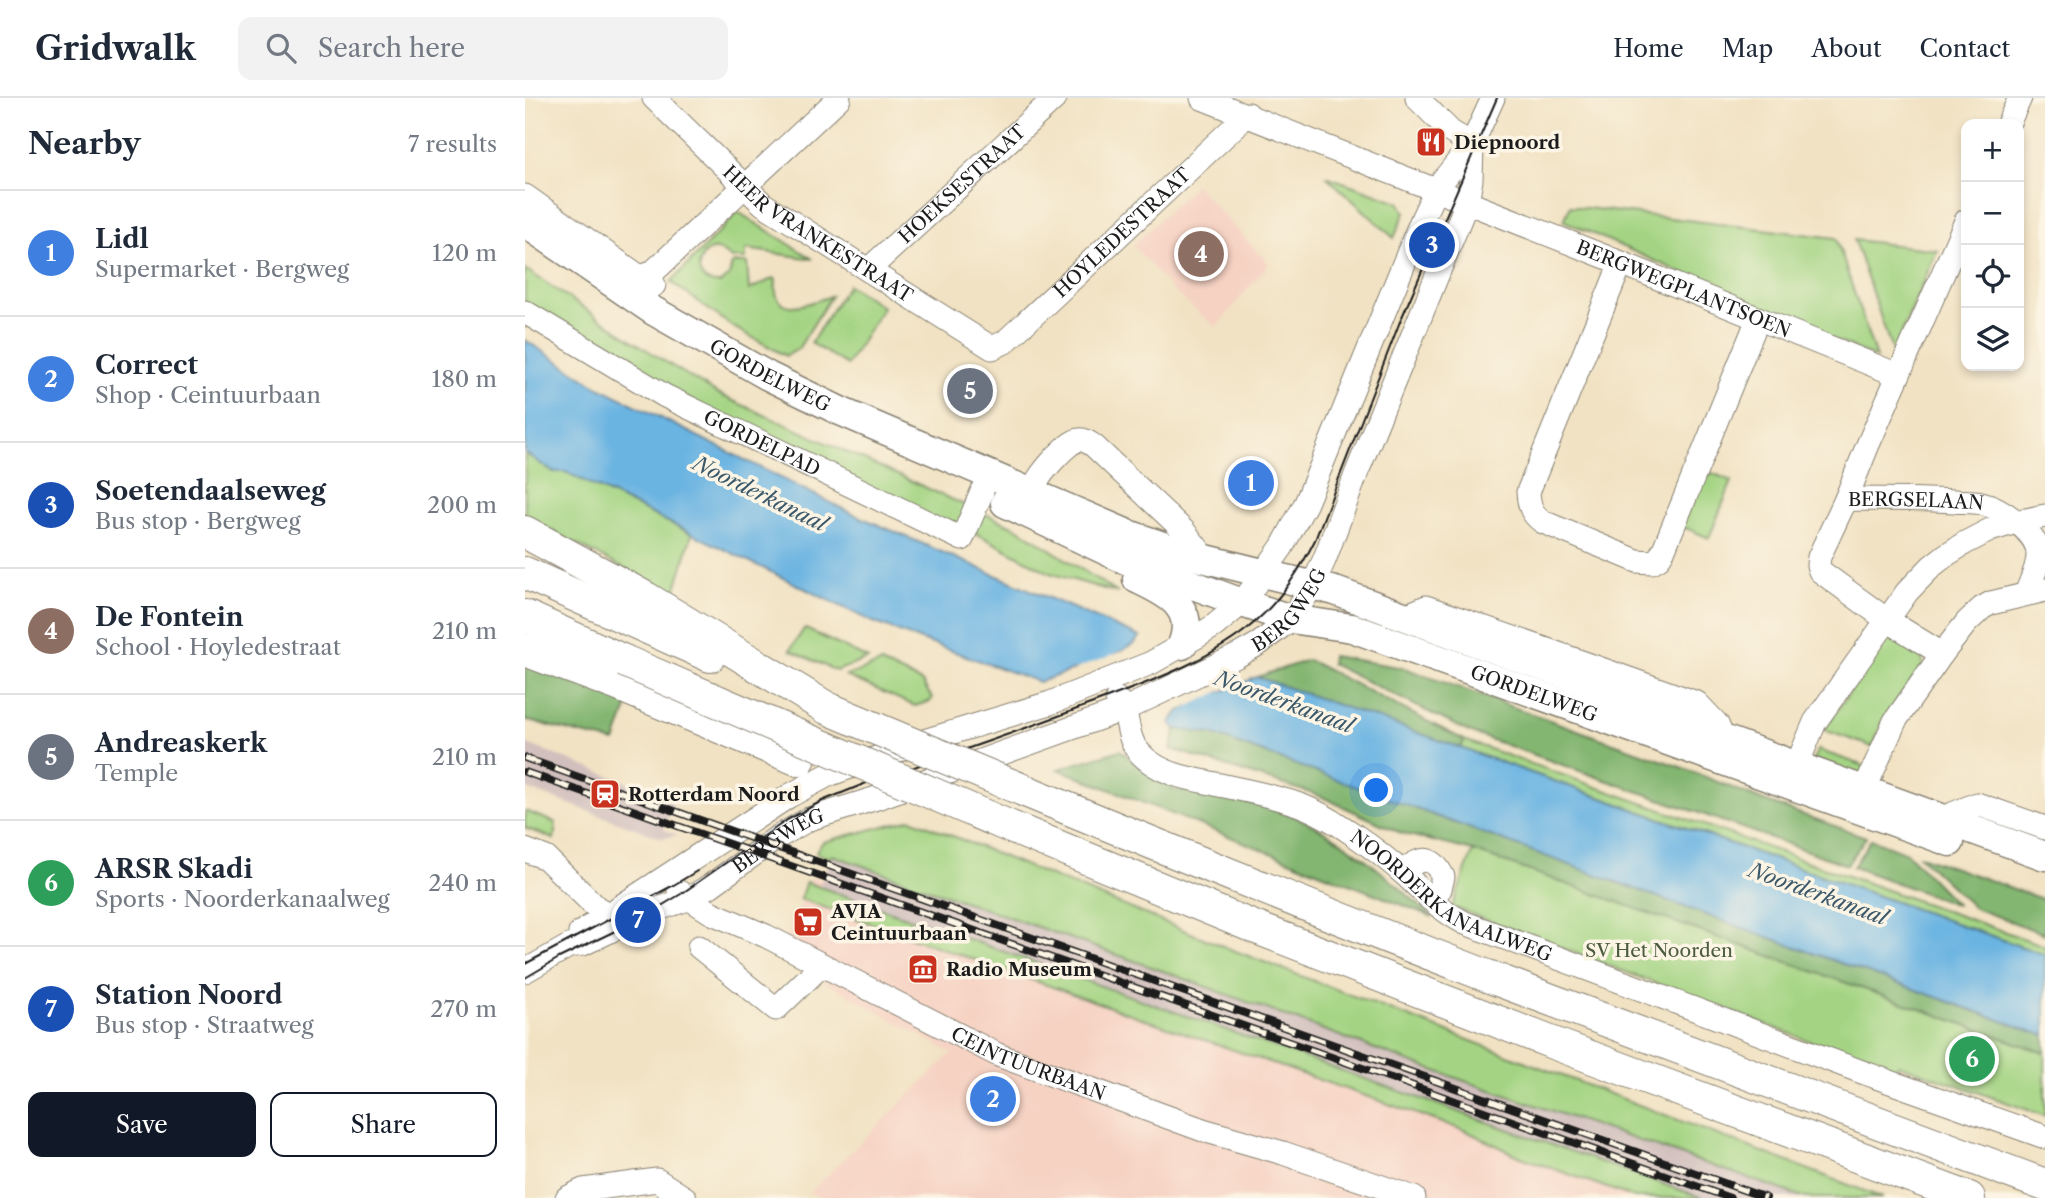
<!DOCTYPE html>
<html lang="en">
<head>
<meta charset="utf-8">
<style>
  :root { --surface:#fff; --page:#f2f2f3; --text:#1f2937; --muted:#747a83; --line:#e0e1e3; --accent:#111827 }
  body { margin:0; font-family:"Libre Caslon Text",serif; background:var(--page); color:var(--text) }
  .controls { position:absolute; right:21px; top:21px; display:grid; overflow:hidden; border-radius:14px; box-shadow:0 4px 10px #0003 }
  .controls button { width:63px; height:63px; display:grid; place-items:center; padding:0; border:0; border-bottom:2px solid var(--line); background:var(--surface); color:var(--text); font:35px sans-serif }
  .you { position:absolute; left:852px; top:693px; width:24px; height:24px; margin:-18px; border:5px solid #fff; border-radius:50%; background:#1a73e8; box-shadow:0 0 0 10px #1a73e833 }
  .badge { display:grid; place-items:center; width:46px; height:46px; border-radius:50%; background:var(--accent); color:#fff; font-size:23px; font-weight:700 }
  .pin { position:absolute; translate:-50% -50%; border:4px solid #fff; box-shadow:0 2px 7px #0006 }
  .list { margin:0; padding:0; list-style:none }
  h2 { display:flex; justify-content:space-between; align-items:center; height:91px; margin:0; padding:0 28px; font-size:30px }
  h2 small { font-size:23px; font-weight:400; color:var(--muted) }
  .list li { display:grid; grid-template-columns:46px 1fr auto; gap:21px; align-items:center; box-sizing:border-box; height:126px; padding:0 28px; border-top:2px solid var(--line) }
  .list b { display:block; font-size:26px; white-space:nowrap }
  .list p { margin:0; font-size:23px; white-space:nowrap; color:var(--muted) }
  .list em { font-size:23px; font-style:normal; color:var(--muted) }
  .actions { display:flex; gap:14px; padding:21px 28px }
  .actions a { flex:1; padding:16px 0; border:2px solid var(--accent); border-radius:14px; text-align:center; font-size:24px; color:var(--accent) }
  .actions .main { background:var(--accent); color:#fff }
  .icon { flex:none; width:38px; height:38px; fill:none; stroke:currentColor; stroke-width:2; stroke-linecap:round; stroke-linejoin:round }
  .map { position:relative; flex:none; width:1520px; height:1100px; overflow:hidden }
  header { display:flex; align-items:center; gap:42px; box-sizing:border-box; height:98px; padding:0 35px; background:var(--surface); border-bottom:2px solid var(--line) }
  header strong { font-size:33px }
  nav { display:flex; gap:38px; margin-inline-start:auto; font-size:24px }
  .search { width:490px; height:63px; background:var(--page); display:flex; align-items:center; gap:18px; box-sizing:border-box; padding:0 24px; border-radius:14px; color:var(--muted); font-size:26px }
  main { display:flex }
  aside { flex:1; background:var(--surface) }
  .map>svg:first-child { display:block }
</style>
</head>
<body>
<header>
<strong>Gridwalk</strong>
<div class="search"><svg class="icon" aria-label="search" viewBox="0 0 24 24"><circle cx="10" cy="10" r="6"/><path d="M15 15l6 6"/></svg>Search here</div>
<nav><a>Home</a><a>Map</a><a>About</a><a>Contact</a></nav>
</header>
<main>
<aside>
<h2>Nearby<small>7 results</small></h2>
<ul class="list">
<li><span class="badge" style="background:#3f7fe0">1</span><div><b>Lidl</b><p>Supermarket · Bergweg</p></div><em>120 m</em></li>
<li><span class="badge" style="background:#3f7fe0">2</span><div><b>Correct</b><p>Shop · Ceintuurbaan</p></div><em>180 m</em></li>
<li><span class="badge" style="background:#1a4fb4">3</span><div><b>Soetendaalseweg</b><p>Bus stop · Bergweg</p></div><em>200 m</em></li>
<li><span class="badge" style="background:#8d6e63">4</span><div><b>De Fontein</b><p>School · Hoyledestraat</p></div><em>210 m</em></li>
<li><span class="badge" style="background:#6b7280">5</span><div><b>Andreaskerk</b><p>Temple</p></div><em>210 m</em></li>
<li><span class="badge" style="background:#2e9e5b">6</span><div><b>ARSR Skadi</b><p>Sports · Noorderkanaalweg</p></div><em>240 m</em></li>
<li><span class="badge" style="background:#1a4fb4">7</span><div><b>Station Noord</b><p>Bus stop · Straatweg</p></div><em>270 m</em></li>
</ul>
<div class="actions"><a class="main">Save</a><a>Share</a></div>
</aside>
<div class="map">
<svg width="1520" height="1100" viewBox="0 0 1520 1100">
  <rect width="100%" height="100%" fill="#fcf5e5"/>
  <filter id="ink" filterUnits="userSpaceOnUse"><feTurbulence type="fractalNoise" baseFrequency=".0143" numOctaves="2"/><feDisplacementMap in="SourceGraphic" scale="14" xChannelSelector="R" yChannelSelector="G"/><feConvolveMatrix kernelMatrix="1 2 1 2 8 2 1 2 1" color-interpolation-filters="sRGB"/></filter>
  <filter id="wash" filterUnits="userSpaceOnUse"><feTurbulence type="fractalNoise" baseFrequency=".00686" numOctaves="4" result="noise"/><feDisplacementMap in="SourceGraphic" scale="28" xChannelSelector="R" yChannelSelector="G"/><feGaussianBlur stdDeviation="1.57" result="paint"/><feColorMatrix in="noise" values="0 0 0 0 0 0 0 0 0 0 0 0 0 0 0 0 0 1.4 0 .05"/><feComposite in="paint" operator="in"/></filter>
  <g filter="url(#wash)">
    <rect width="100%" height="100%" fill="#f1e2c3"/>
    <g fill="#f6d2c3">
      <path d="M670 87 744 166 691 229 648 193 608 147Z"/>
      <path d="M287 779 1211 1100H295L285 1094 427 955 254 858Z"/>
    </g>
    <g fill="#d1bfbd">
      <path d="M0 645 149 703 139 732 153 737 137 740 0 690Z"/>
      <path d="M307 757 638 873 902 970 1281 1100H1178L580 890 294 789Z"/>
    </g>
    <g fill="#a4d483" stroke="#607850" stroke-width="2">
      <path d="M801 78 874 104 880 114 869 140Z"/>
      <path d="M1045 108 1311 140 1351 260 1039 123Z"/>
      <path d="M213 114 288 161 221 151V161L206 160C176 131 158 188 195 185L204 179 207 165H222L224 192 249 180 251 182C246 223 285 205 306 198L273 251 261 258 208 229 146 184Z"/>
      <path d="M1329 142 1412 152 1368 255Z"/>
      <path d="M0 171 136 261 193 296 446 410 432 434 233 340 0 209Z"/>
      <path d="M323 187 358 209 322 267 286 245Z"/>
      <path d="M0 355 28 374H41L167 436 149 497 0 419Z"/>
      <path d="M1179 372 1207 383 1184 440 1156 428Z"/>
      <path d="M456 414 494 431 593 495 525 475 447 433Z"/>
      <path d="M279 531H281L343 561 311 573 265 552Z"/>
      <path d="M1368 539 1397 558 1398 567 1357 623 1348 649 1299 632 1361 540Z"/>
      <path d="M356 565 397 584 407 600 406 603 390 608 321 578Z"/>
      <path d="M939 642 1520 848V857L936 650Z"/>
      <path d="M1293 652 1340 668 1335 681 1288 663Z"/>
      <path d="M0 713 31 725 29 741 0 730Z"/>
      <path d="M386 721 705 851 1358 1100H1281L902 970 638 873 307 757 305 760 292 756 291 753 298 744Z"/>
      <path d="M948 753 1520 955V1018L1373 966 1370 975 927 809Z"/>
      <path d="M281 784 1178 1100H1110L996 1059 941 1033 275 801Z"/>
    </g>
    <g fill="#83b671" stroke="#506946" stroke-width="2">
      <path d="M807 558 879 570 1161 671 1239 703 1341 739 1322 767 944 634 806 566Z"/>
      <path d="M783 562 939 642 936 650 732 579Z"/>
      <path d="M0 567 104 604 90 644 0 622Z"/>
      <path d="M651 631 687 636 1198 823 1520 938V955L948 753 876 735 795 698 646 651Z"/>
      <path d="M595 652 620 672 648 685 647 691C694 700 746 705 788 727 833 750 871 787 908 819L533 671Z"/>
      <path d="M1346 741 1382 755 1432 807 1328 769Z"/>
      <path d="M1393 757 1520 802V836L1449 810Z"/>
    </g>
    <path fill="#6ab4e2" stroke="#43687f" stroke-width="2" d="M0 242 70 287 326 415 615 539 609 546 591 556 695 594 732 579 854 621 1520 857V938L1198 823 687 636 651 631 645 625 653 614 662 609 554 570 514 584 382 537 346 523 41 374H28L0 355Z"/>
    <path fill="#f1e2c3" d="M596 554 695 590 700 591 658 611 548 572Z"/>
  </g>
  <g filter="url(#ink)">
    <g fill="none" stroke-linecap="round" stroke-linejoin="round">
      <g stroke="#867f70" stroke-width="25">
        <g id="minor">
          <path id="s1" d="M129 0 238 106 467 250 480 244 723 16"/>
          <path id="s2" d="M677 0 1096 165 1373 277"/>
          <path d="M892 0 926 34 947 46"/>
          <path d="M1483 26 1495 0"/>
          <path d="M0 98 112 177 120 178 129 187"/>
          <path d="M1096 165 1003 394C1004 407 1006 416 1018 424L1112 463 1127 464 1134 460 1139 451 1233 221"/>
          <path id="s3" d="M344 171 530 0"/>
          <path d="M120 178 128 174 314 0"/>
          <path id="s4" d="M0 214 140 298 437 441 457 394"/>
          <path d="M1321 401 1342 349 1441 123"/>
          <path d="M500 411C504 401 508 389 514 380 520 371 543 343 554 342 560 341 564 345 569 348L658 432 681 461"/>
          <path d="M878 519 901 509 1172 605 1192 626 1198 641"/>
          <path id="s5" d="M1417 556 1362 522 1295 473 1293 467 1294 459 1321 401C1357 401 1393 401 1429 403 1437 404 1447 403 1456 405 1475 409 1512 434 1513 455 1514 469 1505 484 1501 496"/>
          <path id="s6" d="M592 601C610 624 595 642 625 664 644 678 668 681 690 686 718 692 746 697 772 706 807 718 851 751 879 776 900 795 914 812 940 825L1337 974 1520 1039"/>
          <path d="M1275 684 1271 669 1290 624 1382 494 1407 468 1421 457 1440 445 1465 432 1491 424 1520 418"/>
          <path d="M1324 700 1341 688 1370 623 1417 556 1442 524 1457 510 1466 505 1520 492"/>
          <path d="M1415 721 1452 706 1520 730"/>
          <path d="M0 752 21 760 72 810 95 821"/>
          <path d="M877 774C895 759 907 756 918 779L915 791 905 801"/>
          <path id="s7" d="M154 794 187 815 241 838 473 957 678 1032 758 1055 889 1100"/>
          <path d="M55 835 264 698 303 677 399 643 525 605 626 565 673 538 689 528 717 505 757 449 781 405 898 119 911 91 947 46 968 0"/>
          <path d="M174 849 251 911 297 867"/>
          <path id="s8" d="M0 873 44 848 58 846 127 813 163 801 185 788 253 739 284 721 355 699 600 611 712 558 735 545 766 521 788 487 800 460 832 374 942 104 946 82 947 46"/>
          <path d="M42 1100 58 1092 132 1082 160 1100"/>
        </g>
      </g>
      <g stroke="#867f70" stroke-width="31">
        <g id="major">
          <path id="s9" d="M0 125 127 212 243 278 315 313 603 436 661 456 810 493 1131 610 1198 641 1520 758"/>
          <path id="s10" d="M480 405 601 462 717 505 766 521 827 530 1425 744"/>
          <path d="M612 481C641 495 672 508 657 547"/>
        </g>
      </g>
      <g stroke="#867f70" stroke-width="34">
        <g id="highway">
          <path d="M0 434 121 500 302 610"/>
          <path d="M0 475 185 558"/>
          <path d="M0 518 99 563"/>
          <path d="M0 552 91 586 274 662"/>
          <path d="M488 730 729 829 1028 945 1444 1100"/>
          <path d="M965 879 1520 1087"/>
        </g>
      </g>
      <use href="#minor" stroke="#fff" stroke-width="23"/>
      <use href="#major" stroke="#fff" stroke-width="28"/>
      <use href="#highway" stroke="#fff" stroke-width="32"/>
      <g stroke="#1c1c1c" stroke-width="2">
        <path d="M0 866 147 788 172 773"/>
        <path d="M0 880 34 860 113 822 156 796 262 722 297 703 339 686C413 661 487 636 560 608 612 589 680 565 723 530 753 506 773 476 790 442L874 226 972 0"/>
      </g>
      <g stroke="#1c1c1c" stroke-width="8">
        <g id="rail">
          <path d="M0 660 1241 1100"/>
          <path d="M0 674 1205 1100"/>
        </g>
      </g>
      <use href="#rail" stroke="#fcf5e5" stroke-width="5" stroke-dasharray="16" stroke-linecap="butt"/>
      <g stroke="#867f70" stroke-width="34" stroke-linecap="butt">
        <g id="highway-bridge">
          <path d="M99 563 488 730"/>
          <path d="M302 610C522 703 742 793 965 879"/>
        </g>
      </g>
      <use href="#highway-bridge" stroke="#fff" stroke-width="32"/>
    </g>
  </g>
  <defs>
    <g id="restaurant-square" transform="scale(1.575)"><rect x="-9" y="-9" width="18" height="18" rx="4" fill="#c8321e" stroke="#fcf5e5"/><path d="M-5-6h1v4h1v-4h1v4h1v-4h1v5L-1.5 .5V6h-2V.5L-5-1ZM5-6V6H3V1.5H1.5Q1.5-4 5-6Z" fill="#fff"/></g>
    <g id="station-square" transform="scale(1.575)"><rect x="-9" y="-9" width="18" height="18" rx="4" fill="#c8321e" stroke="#fcf5e5"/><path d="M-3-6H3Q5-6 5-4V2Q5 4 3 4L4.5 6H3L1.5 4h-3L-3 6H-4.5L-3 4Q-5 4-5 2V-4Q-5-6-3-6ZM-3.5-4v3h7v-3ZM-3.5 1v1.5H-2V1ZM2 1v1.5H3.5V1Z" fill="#fff"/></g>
    <g id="supermarket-square" transform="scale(1.575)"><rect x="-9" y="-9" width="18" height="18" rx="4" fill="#c8321e" stroke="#fcf5e5"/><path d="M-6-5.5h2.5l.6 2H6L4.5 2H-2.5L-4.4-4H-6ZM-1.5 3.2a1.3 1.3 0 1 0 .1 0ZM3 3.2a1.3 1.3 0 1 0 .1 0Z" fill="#fff"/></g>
    <g id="museum-square" transform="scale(1.575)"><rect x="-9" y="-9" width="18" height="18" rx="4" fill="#c8321e" stroke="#fcf5e5"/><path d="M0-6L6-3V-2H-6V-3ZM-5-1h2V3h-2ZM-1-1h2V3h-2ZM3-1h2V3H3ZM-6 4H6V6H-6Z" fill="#fff"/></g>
  </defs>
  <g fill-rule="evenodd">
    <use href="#restaurant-square" x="906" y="44"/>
    <use href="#station-square" x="80" y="696"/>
    <use href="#supermarket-square" x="283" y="824"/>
    <use href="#museum-square" x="398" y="871"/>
  </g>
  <g text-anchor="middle" stroke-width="7" stroke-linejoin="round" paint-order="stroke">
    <g font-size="19" font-weight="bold" fill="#1c1c1c" stroke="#fcf5e5" text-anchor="start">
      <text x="929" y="51">Diepnoord</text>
      <text x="103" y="703">Rotterdam Noord</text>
      <text x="306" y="820">AVIA<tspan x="306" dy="22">Ceintuurbaan</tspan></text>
      <text x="421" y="878">Radio Museum</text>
    </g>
    <g font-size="19" fill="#1c1c1c" stroke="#fcf5e5">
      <text dy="7" stroke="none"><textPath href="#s3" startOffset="126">HOEKSESTRAAT</textPath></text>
      <text dy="7" stroke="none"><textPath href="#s1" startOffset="214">HEER VRANKESTRAAT</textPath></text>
      <text dy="7" stroke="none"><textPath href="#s1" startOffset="597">HOYLEDESTRAAT</textPath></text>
      <text dy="7" stroke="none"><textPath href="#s2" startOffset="518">BERGWEGPLANTSOEN</textPath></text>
      <text dy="7" stroke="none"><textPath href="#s9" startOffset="289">GORDELWEG</textPath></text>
      <text dy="7" stroke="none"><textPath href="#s4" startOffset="271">GORDELPAD</textPath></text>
      <text dy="7" stroke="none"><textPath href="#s5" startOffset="296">BERGSELAAN</textPath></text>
      <text dy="7" stroke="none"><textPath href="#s8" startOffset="854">BERGWEG</textPath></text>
      <text dy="7" stroke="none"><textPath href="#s10" startOffset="564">GORDELWEG</textPath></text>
      <text dy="7" stroke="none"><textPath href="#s8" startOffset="287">BERGWEG</textPath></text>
      <text dy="7" stroke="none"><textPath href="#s6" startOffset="408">NOORDERKANAALWEG</textPath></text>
      <text dy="7" stroke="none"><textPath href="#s7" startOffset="390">CEINTUURBAAN</textPath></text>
    </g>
    <g font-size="19" fill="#4c5c40" stroke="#fcf5e5">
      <text x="1134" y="859">SV Het Noorden</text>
    </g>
    <g font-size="21" font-style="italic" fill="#3b596b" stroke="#fcf5e5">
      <text transform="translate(235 396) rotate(26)" y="7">Noorderkanaal</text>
      <text transform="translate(759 604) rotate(20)" y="7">Noorderkanaal</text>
      <text transform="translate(1293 796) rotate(20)" y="7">Noorderkanaal</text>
    </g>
  </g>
</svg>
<div class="controls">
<button>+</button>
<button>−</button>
<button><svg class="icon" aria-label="locate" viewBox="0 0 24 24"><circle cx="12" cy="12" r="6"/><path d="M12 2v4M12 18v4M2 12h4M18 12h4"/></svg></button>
<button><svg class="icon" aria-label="layers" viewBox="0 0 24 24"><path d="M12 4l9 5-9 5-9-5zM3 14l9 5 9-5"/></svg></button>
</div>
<div class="you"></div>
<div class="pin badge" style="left:726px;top:385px;background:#3f7fe0">1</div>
<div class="pin badge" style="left:468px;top:1001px;background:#3f7fe0">2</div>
<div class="pin badge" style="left:907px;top:147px;background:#1a4fb4">3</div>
<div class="pin badge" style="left:676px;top:156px;background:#8d6e63">4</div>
<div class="pin badge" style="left:445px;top:293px;background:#6b7280">5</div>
<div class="pin badge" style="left:1447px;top:961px;background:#2e9e5b">6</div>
<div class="pin badge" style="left:113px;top:822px;background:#1a4fb4">7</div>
</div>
</main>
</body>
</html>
